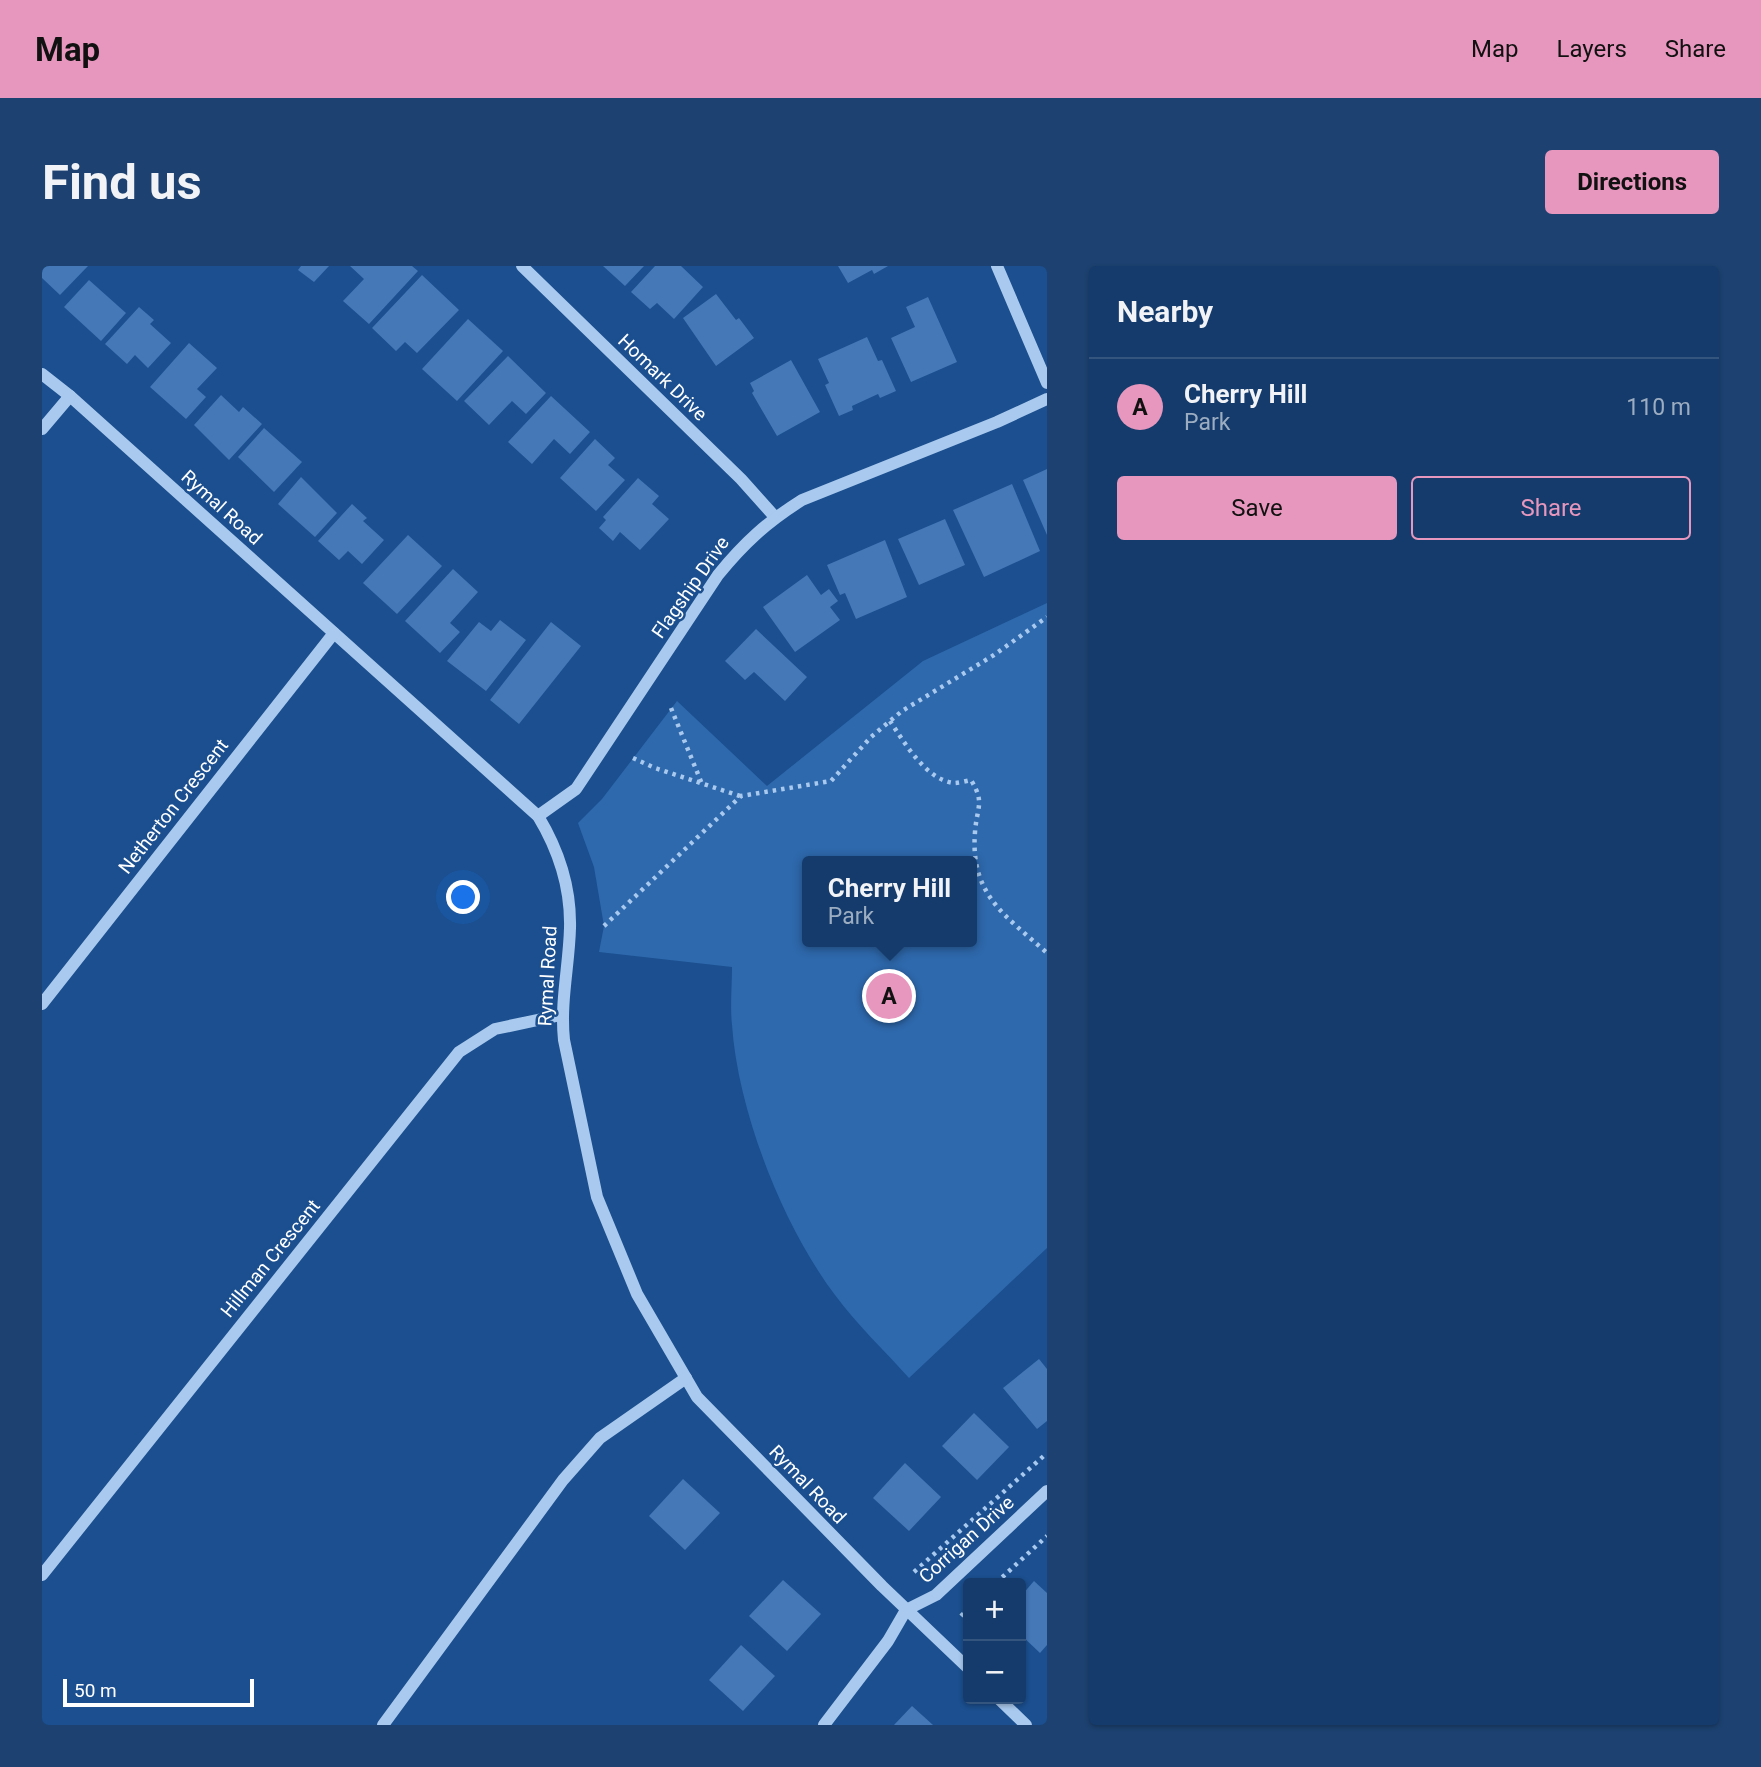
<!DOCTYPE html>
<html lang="en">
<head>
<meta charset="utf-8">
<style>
  :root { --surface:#143b6b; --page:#1d4271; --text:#f1f3f6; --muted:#9dadc1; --line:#33557e; --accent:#e797bd }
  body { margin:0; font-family:Roboto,sans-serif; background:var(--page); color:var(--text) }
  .controls { position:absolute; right:21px; bottom:21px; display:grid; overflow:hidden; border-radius:7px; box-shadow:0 2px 5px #0004 }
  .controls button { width:63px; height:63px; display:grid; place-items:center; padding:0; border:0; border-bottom:2px solid var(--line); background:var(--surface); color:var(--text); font:35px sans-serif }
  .scale { position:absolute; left:21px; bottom:18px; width:191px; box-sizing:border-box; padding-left:7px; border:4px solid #fff; border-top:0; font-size:19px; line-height:24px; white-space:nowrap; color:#fff; -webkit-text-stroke:5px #1b4f8f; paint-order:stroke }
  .you { position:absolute; left:422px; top:632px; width:24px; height:24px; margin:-18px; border:5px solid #fff; border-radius:50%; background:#1a73e8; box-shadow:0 0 0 10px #1a73e833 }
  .badge { display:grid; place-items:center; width:46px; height:46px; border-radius:50%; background:var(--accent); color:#111; font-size:23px; font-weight:700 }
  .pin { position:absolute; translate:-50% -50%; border:4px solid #fff; box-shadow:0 2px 7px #0006 }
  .popup { position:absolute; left:760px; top:590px; width:175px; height:91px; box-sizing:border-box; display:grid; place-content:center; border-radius:7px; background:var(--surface); filter:drop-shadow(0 2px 5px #0005); font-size:23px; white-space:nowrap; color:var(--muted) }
  .popup b { font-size:26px; color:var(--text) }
  .popup::after { content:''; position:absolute; left:50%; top:100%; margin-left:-14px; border:14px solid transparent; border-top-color:var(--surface) }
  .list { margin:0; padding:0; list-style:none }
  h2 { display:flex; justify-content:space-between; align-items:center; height:91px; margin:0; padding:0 28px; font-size:30px }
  h2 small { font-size:23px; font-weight:400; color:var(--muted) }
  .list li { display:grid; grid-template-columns:46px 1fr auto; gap:21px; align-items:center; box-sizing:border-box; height:98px; padding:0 28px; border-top:2px solid var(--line) }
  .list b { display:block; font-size:26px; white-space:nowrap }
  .list p { margin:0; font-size:23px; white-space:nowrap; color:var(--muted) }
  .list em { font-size:23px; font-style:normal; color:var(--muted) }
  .actions { display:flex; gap:14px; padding:21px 28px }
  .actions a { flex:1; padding:16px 0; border:2px solid var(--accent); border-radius:7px; text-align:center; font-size:24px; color:var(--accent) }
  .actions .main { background:var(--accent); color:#111 }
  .map { position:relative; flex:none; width:1005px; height:1459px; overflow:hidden; border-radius:7px }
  header { display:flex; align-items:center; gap:42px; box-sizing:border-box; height:98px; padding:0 35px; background:var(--accent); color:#111 }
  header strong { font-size:33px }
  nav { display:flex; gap:38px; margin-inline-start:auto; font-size:24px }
  .intro { display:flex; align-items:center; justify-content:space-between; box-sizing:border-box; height:168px; padding:0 42px }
  h1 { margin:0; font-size:49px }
  .button { padding:18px 32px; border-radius:7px; background:var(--accent); color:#111; font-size:24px; font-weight:700 }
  main { display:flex; gap:42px; padding:0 42px }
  aside { flex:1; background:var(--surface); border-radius:7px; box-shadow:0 2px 5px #0004 }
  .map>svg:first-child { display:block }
</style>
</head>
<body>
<header>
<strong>Map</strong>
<nav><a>Map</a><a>Layers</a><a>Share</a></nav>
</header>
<div class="intro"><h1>Find us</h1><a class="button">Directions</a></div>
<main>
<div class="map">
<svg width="1005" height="1459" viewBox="0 0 1005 1459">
  <rect width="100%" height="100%" fill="#1b4f8f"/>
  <path fill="#2e69ad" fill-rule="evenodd" d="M1005 337V982L867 1112C843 1085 815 1059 793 1029 741 960 696 846 690 759 688 740 690 720 690 701L557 686 562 660 552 601 536 557 560 533 635 435 725 520 881 395ZM929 595V676H765V595Z"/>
  <g fill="#4478b7">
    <path d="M0 0H46L18 29 0 12Z"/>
    <path d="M259 0H287L272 16 256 4Z"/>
    <path d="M308 0H370L376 5 327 58 301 35 322 13Z"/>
    <path d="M561 0H602L583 20Z"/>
    <path d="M613 0H639L661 21 632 53 615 37 608 43 589 26Z"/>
    <path d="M796 0H846L832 8 830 4 806 17Z"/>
    <path d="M380 9 417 44 375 87 363 76 354 85 330 62Z"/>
    <path d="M47 14 84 47 59 75 22 41Z"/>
    <path d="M674 28 694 54 697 52 712 72 674 100 641 52Z"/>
    <path d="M886 31 915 96 869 116 849 72 873 61 864 41Z"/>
    <path d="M97 41 112 54 108 58 129 77 106 102 93 89 85 98 63 78Z"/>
    <path d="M426 53 461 85 415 135 380 103Z"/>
    <path d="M825 71 836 95 840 94 854 125 838 132 836 128 810 140 811 144 797 150 783 119 787 117 776 93Z"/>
    <path d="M147 77 175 102 155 123 164 131 144 153 108 121Z"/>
    <path d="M466 90 504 127 484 148 470 135 447 159 422 135Z"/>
    <path d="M749 94 778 146 735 170 710 127 712 125 708 117Z"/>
    <path d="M179 129 197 146 201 141 220 158 187 194 152 159Z"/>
    <path d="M509 130 548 166 528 188 512 173 490 198 466 176Z"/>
    <path d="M222 162 260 196 232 226 196 191Z"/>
    <path d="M553 173 573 192 566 199 583 214 554 245 518 212Z"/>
    <path d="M1005 203V269L981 214Z"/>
    <path d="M259 211 295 247 273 271 236 238Z"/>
    <path d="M596 212 617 230 610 238 627 253 598 284 578 266 571 275 557 262 564 254 561 251Z"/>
    <path d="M970 218 998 285 942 311 911 244Z"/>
    <path d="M310 238 325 252 321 255 342 274 320 298 306 285 297 294 276 275Z"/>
    <path d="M903 253 923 299 877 319 856 273Z"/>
    <path d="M366 269 400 300 355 348 321 317Z"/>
    <path d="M843 274 865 331 814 353 803 327 798 329 785 299Z"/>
    <path d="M411 303 436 326 408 357 418 366 398 387 363 355Z"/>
    <path d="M765 309 779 329 787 323 796 335 788 341 798 354 753 386 721 341Z"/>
    <path d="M458 354 484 374 444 425 405 395 437 356 449 365Z"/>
    <path d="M509 356 539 380 477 458 448 434Z"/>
    <path d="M714 363 765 411 743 435 712 406 703 414 683 395Z"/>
    <path d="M997 1093 1005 1103V1155L995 1163 961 1122Z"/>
    <path d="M932 1147 967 1181 935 1214 900 1180Z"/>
    <path d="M863 1197 899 1231 867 1265 831 1232Z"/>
    <path d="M641 1213 678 1247 643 1284 607 1250Z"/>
    <path d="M741 1314 779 1348 745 1385 707 1350Z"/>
    <path d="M992 1315 1005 1327V1379L998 1387 979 1369V1330Z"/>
    <path d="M699 1379 733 1410 701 1445 667 1414Z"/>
    <path d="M870 1440 891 1459H852Z"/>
  </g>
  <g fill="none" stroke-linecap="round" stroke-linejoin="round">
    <g stroke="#a9c9ee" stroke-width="4.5" stroke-dasharray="3.5 5" stroke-linecap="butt">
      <path d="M629 442 660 518"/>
      <path d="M848 455C862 476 884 514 912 517 917 517 924 515 929 514 943 537 935 540 933 566 928 629 963 649 1005 687"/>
      <path d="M591 492 613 502 698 530"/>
      <path d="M562 660 699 530 789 515 829 471 860 445 952 389 1005 351"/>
      <path d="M872 1306 1005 1187"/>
      <path d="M954 1317 1005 1270"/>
      <path d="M919 1350 926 1343"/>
    </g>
    <g stroke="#a9c9ee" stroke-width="12">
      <path d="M480 0 699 213 733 251"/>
      <path d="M955 0 1005 117"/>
      <path d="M0 108 28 130 496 550C516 583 529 622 528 662 527 700 518 736 522 774L555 931 595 1028 655 1131 840 1320 926 1402"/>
      <path d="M0 163 28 130"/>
      <path d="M496 550 534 523 676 309C702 277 725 256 760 234L955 156 1005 133"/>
      <path d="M0 738 292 367"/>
      <path d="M0 1309 417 786 453 763 519 749"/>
      <path d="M957 1433 984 1459"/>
      <path d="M341 1459 521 1214 558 1172 644 1112"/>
      <path d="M782 1459 846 1375 864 1344 894 1329 1005 1225"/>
    </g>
  </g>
  <g text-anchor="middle" stroke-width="5" stroke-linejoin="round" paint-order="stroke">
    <g font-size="19" fill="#fff" stroke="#1b4f8f">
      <text transform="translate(621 111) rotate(44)" y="7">Homark Drive</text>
      <text transform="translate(180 241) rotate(42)" y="7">Rymal Road</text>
      <text transform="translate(648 321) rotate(-55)" y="7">Flagship Drive</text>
      <text transform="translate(131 540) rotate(-52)" y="7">Netherton Crescent</text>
      <text transform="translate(505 710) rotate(-87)" y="7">Rymal Road</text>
      <text transform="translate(228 992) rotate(-51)" y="7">Hillman Crescent</text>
      <text transform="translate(766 1218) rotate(46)" y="7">Rymal Road</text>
      <text transform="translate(924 1273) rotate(-42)" y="7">Corrigan Drive</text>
    </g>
  </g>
</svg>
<div class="controls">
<button>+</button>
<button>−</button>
</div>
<div class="scale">50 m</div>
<div class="you"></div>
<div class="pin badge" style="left:847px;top:730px">A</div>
<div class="popup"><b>Cherry Hill</b>Park</div>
</div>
<aside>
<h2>Nearby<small></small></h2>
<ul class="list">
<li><span class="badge">A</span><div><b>Cherry Hill</b><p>Park</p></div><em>110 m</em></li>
</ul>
<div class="actions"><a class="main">Save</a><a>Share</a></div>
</aside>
</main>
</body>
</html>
